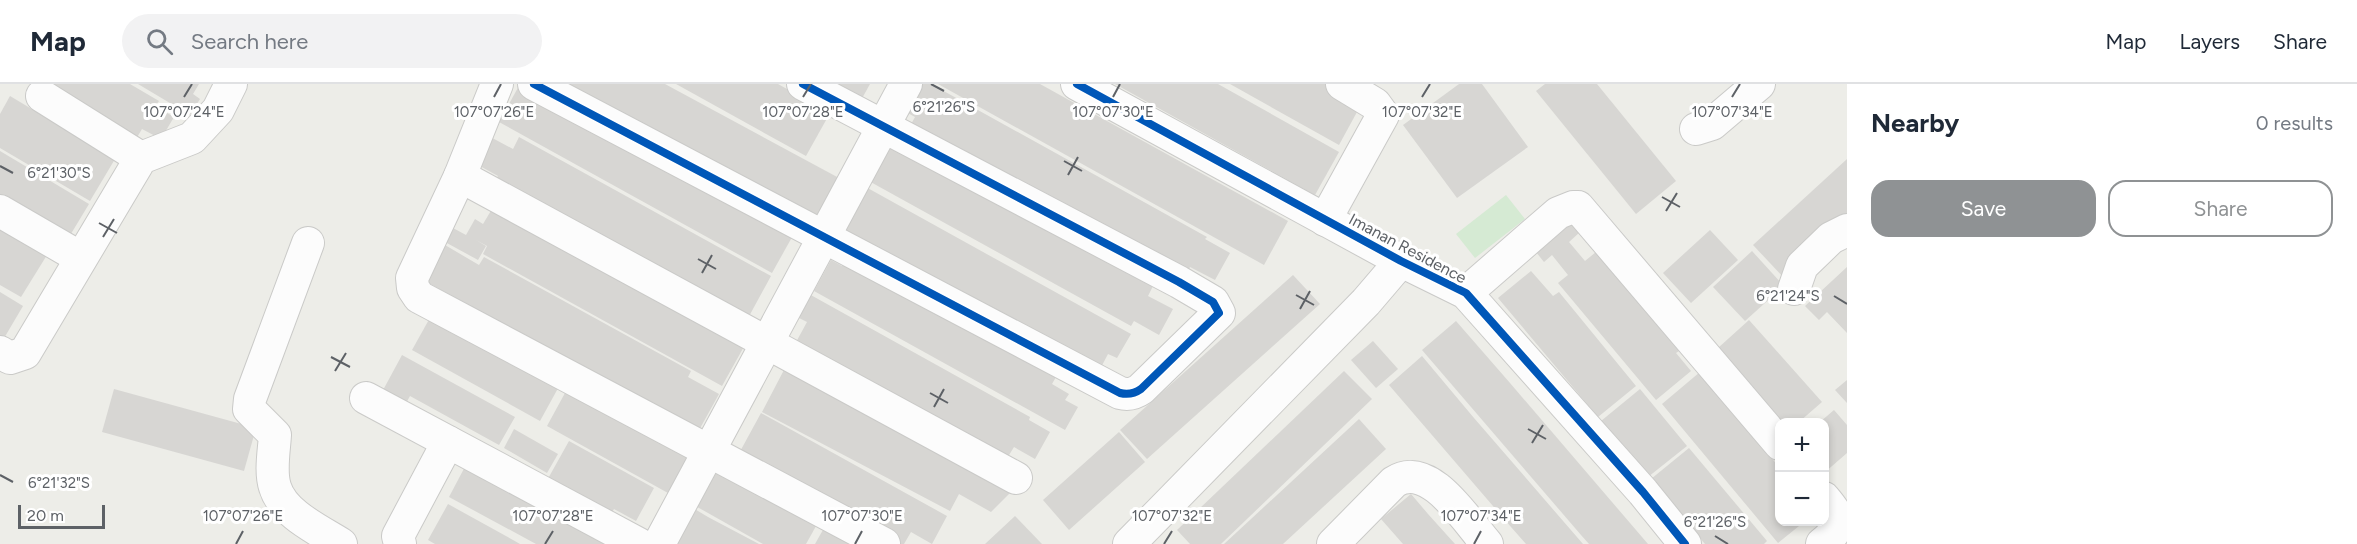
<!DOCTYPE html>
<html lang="en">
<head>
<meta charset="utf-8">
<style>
  :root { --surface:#fff; --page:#f2f2f3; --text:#1f2937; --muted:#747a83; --line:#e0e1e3; --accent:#8f9294 }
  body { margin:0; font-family:Figtree,sans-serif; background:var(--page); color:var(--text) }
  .controls { position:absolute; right:18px; bottom:18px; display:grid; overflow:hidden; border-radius:12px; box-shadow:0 3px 9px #0003 }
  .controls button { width:54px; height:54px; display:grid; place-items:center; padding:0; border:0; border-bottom:2px solid var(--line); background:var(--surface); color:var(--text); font:30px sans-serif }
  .scale { position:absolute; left:18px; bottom:15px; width:87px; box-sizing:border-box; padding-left:6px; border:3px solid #5d6166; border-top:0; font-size:16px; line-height:21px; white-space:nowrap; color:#5d6166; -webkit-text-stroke:4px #fff; paint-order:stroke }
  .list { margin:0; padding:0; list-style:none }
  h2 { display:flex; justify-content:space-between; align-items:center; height:78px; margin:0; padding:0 24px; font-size:26px }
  h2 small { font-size:20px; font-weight:400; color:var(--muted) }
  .actions { display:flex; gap:12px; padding:18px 24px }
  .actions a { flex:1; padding:14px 0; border:2px solid var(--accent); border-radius:18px; text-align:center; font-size:21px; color:var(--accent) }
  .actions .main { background:var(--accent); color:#fff }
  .icon { flex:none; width:33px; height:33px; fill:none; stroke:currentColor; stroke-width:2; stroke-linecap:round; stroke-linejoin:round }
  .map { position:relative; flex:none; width:1847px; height:460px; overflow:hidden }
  header { display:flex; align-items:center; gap:36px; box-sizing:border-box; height:84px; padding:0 30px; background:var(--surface); border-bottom:2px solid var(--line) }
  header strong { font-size:28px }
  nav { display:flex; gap:33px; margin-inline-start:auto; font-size:21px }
  .search { width:420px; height:54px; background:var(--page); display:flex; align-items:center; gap:15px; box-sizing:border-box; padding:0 21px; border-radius:33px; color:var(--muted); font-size:22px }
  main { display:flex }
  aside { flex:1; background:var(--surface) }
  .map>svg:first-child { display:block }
</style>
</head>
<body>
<header>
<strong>Map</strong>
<div class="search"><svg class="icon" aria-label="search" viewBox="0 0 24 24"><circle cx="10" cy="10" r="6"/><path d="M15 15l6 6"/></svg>Search here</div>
<nav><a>Map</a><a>Layers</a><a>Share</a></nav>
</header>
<main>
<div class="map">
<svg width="1847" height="460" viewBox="0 0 1847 460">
  <rect width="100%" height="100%" fill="#edede8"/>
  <path fill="#d5ead3" d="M1506 111 1525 135 1475 174 1456 150Z"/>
  <g fill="#d7d6d3">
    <path d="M33 0H130L159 17 155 22 174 33 161 55 142 45 133 60Z"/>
    <path d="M138 0H199L193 10 200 15 190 31Z"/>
    <path d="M520 0 796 146 772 189 499 38Z"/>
    <path d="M560 0H665L839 94 815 138Z"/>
    <path d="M676 0H778L830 29 806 72Z"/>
    <path d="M826 0H870L860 18Z"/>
    <path d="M918 0H931L1207 153 1205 155 1230 169 1215 196 1190 183 1183 196 909 44 915 33 904 27Z"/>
    <path d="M938 0H1040L1288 137 1264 181Z"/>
    <path d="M1115 0H1218L1339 68 1315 111Z"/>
    <path d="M1230 0H1332L1363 17 1339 61Z"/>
    <path d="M1459 0H1482L1528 63 1457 114 1403 41Z"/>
    <path d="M1545 0H1597L1676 97 1636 130 1536 7Z"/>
    <path d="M10 12 115 75 90 117 0 64V30Z"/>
    <path d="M483 49 513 65 519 53 771 192 747 236 495 96 498 92 469 76Z"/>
    <path d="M891 52 1155 198 1148 212 1173 225 1159 251 1134 237 1131 242 867 96Z"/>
    <path d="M0 67 89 120 63 163 0 125Z"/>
    <path d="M1847 75V138L1785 195 1753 161Z"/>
    <path d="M864 102 1131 250 1117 274 1108 270 1098 289 840 146Z"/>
    <path d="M492 125 746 259 722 302 483 170 487 162 476 156 486 162 478 176 445 158 453 144 466 151 475 135 483 140Z"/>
    <path d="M1571 138 1580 148 1569 158 1585 177 1596 168 1679 267 1676 269 1691 287 1656 316 1558 199 1568 191 1552 171 1544 178 1536 168Z"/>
    <path d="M0 143 47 171 21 213 0 201Z"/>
    <path d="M1710 146 1738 176 1691 219 1663 189Z"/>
    <path d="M445 161 479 181 484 173 691 287 688 293 719 310 698 348 425 197Z"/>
    <path d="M1752 167 1784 202 1745 237 1713 203Z"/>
    <path d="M849 170 1060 286 1052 300 1069 310 1065 316 1078 323 1065 346 814 207 831 176 842 182Z"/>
    <path d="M1847 183V249L1827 228 1819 236 1805 222Z"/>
    <path d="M1531 187 1553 212 1559 208 1636 302 1598 333 1498 214Z"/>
    <path d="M1293 191 1320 220 1147 375 1120 346Z"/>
    <path d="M0 208 23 222 0 261Z"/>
    <path d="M809 210 1030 333 1029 336 1050 348 1035 375 1014 363 1006 376 795 260 807 238 797 233Z"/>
    <path d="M436 223 562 297 540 337 412 266Z"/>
    <path d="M1749 236 1822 318 1799 338H1783L1718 264Z"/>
    <path d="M1456 237 1510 299 1648 460H1589L1581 451 1422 266Z"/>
    <path d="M1373 257 1398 285 1376 304 1351 276Z"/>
    <path d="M402 271 515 333 499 361 410 312 405 321 382 308Z"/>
    <path d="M1422 272 1474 334 1583 460H1526L1511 443 1389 301Z"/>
    <path d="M785 284 1011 408 991 428 959 410 950 427 762 328Z"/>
    <path d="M1344 287 1372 315 1221 460H1190L1177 446Z"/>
    <path d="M1700 288 1779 383V438H1804L1778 459 1662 320Z"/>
    <path d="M1847 296V319L1835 306Z"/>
    <path d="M571 298 693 365 668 409 547 342Z"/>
    <path d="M114 305 256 344 244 387 102 348Z"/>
    <path d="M1640 305 1687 362 1648 393 1601 337Z"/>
    <path d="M1834 326 1847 341V369L1824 389V338H1820Z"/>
    <path d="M761 329 947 432 932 460 911 448 904 460H895L737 373Z"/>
    <path d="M1359 335 1386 365 1283 460H1224Z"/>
    <path d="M514 345 558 370 547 389 504 364Z"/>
    <path d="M1119 348 1145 378 1069 446 1043 416Z"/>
    <path d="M569 357 654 404 636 437 614 425 608 435 545 400Z"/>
    <path d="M1689 364 1767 457 1764 460H1705L1651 395Z"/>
    <path d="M716 376 820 435 806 460H763L692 420Z"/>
    <path d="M468 377 622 460H536L449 413Z"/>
    <path d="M1411 410 1428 430 1455 460H1403L1381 435Z"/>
    <path d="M448 420 513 456 520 460H435L428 456Z"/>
    <path d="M693 424 708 433 759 460H673Z"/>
    <path d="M1015 432 1042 460H985Z"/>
    <path d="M828 437 870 460H815Z"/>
  </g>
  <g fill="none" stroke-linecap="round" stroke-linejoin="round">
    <g stroke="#cacac8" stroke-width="34">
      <g id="minor">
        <path d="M497 0 460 92 412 194 413 204 419 213 884 460"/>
        <path d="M534 0 1120 309C1128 311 1134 310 1141 305L1219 229 1213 218 1179 198 803 0"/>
        <path d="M1077 0 1401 177 1466 209 1643 408 1685 460"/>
        <path d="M42 12 141 74"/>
        <path d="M1696 45 1712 40 1759 0"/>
        <path d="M460 92 1016 394"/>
        <path d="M0 127 81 174"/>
        <path d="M1325 136 1383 31 1375 20 1342 0"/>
        <path d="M308 159 250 315 249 325 275 351C274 367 270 388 275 403 283 430 319 446 341 460"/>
        <path d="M1794 205 1802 182 1831 154 1847 146"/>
        <path d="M1466 209 1558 129 1573 123H1578L1780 360"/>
        <path d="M0 268 10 274 25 269 141 74 192 54 218 26 231 0"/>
        <path d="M366 314 639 460"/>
        <path d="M400 460 398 452 448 358"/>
        <path d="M659 460 906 0"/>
        <path d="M1129 460 1366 218 1401 177"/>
        <path d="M1333 460 1394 398C1429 375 1466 436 1487 460"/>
        <path d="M1822 460C1844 442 1841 434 1824 414"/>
      </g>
    </g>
    <use href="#minor" stroke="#fcfcfc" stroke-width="32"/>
    <g stroke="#fff" stroke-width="11">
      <g id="cycleway">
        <path d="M534 0 1120 309C1128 311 1134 310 1141 305L1219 229 1213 218 1179 198 803 0"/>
        <path d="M1077 0 1401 177 1466 209 1643 408 1685 460"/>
      </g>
    </g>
    <use href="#cycleway" stroke="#0057b8" stroke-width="8"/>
  </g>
  <path fill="none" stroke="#5d6166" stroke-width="2" d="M931 0 944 7M184 13 192 0M494 13 501 0M803 13 811 0M1113 13 1120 0M1422 13 1430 0M1732 13 1740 0M1064 77 1082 87M0 82 13 89M1068 91 1078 73M1662 113 1680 123M1666 127 1677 109M99 139 117 149M103 153 114 135M698 175 716 185M702 189 712 171M1296 211 1314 221M1834 212 1847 220M1300 225 1310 207M331 273 350 283M335 287 346 269M930 309 948 319M934 323 944 305M1528 345 1546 355M1532 359 1543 341M0 391 13 398M1715 452 1728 460M236 460 243 447M545 460 553 447M855 460 862 447M1164 460 1172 447M1474 460 1481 447"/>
  <g text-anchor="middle" stroke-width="6" stroke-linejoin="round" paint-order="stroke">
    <g font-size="16" fill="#5d6166" stroke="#fff">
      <text transform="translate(1408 164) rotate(28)" y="6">Imanan Residence</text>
    </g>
  </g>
  <g font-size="15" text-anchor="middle" fill="#5d6166" stroke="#fff" stroke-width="6" stroke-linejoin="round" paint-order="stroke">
    <text x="944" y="28">6°21'26"S</text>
    <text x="184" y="33">107°07'24"E</text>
    <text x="494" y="33">107°07'26"E</text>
    <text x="803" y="33">107°07'28"E</text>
    <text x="1113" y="33">107°07'30"E</text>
    <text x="1422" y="33">107°07'32"E</text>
    <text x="1732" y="33">107°07'34"E</text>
    <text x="59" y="94">6°21'30"S</text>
    <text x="1788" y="217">6°21'24"S</text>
    <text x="59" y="404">6°21'32"S</text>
    <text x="243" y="437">107°07'26"E</text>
    <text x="553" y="437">107°07'28"E</text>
    <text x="862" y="437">107°07'30"E</text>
    <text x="1172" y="437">107°07'32"E</text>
    <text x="1481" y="437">107°07'34"E</text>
    <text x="1715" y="443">6°21'26"S</text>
  </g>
</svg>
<div class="controls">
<button>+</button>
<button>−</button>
</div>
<div class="scale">20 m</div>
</div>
<aside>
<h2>Nearby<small>0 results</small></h2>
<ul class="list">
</ul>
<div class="actions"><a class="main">Save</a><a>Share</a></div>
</aside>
</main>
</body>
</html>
